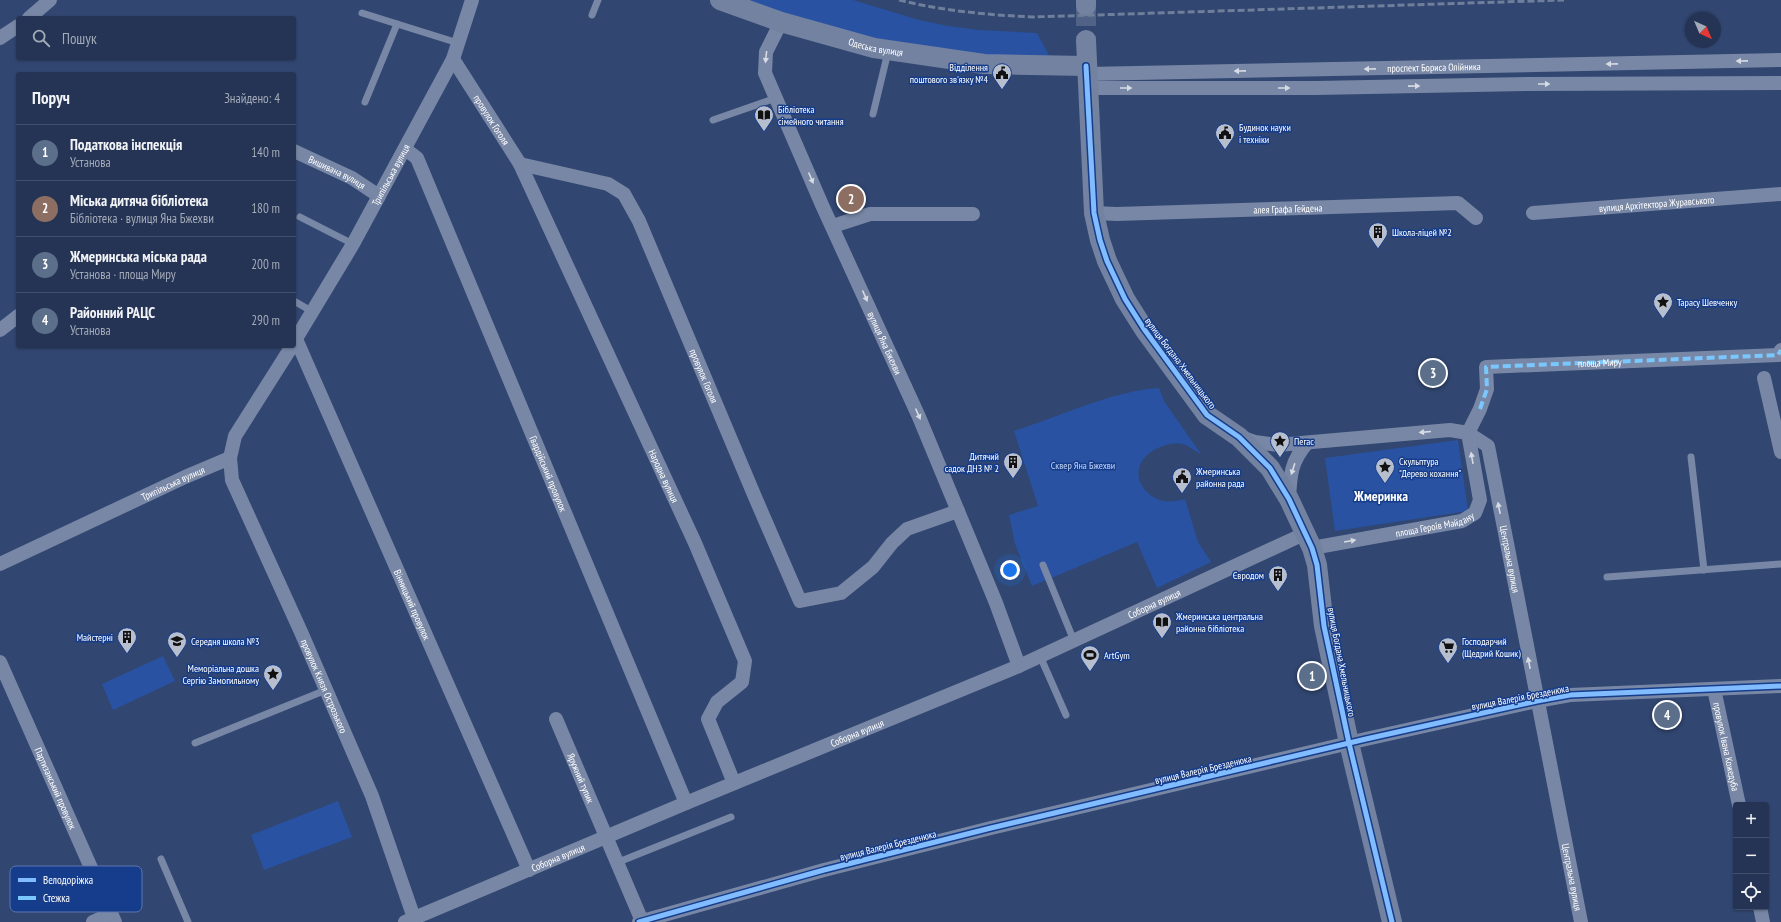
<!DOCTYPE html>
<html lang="uk">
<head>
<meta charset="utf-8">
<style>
  :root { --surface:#253454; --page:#2d3c5a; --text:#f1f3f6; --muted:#a3aab8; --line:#424f6b; --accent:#b7becd }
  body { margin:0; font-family:"PT Sans Narrow",sans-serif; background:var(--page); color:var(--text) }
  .controls { position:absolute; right:12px; bottom:12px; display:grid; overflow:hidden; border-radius:4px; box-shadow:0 1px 3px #0004 }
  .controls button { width:36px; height:36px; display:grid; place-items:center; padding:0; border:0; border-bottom:1px solid var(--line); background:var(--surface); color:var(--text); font:20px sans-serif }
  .compass { position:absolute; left:1685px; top:12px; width:36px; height:36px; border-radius:50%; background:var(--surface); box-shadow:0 1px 3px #0004; rotate:136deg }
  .you { position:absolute; left:1010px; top:570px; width:14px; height:14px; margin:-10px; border:3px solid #fff; border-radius:50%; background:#1a73e8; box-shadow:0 0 0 6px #1a73e833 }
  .badge { display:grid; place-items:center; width:26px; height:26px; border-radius:50%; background:var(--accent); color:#fff; font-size:13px; font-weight:700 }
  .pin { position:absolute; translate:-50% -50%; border:2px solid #fff; box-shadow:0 1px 4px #0006 }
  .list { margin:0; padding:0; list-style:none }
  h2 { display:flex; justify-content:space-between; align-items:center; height:52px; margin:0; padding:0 16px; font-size:17px }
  h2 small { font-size:13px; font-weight:400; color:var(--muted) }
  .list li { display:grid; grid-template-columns:26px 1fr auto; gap:12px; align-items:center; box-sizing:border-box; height:56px; padding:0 16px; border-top:1px solid var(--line) }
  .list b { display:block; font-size:15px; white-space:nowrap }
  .list p { margin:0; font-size:13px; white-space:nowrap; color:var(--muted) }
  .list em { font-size:13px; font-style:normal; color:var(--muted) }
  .icon { flex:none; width:22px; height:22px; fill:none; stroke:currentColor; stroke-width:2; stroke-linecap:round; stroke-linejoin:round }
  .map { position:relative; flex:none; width:1781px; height:922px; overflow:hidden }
  .search { position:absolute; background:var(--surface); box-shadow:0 1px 3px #0004; left:16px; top:16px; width:280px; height:44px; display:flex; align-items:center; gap:10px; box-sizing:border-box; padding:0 14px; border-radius:4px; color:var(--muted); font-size:15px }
  .panel { position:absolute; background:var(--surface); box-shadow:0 1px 3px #0004; left:16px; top:72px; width:280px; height:276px; border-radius:4px }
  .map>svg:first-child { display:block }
</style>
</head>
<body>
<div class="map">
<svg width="1781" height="922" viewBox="0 0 1781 922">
  <rect width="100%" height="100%" fill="#314670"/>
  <g fill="#2953a2">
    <path d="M720 0H853L919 20 948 26 979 30 1037 33 1054 65 937 58Z"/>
    <path d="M1159 388 1164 401 1201 454C1194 451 1188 445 1182 444 1174 442 1165 445 1158 448 1134 459 1131 484 1155 498 1164 503 1175 502 1185 499L1198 542 1211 562 1157 588 1137 542 1032 586 1015 544 1009 515 1038 506 1014 431C1059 417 1111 391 1159 388Z"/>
    <path d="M1458 440 1468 511 1335 531 1325 458Z"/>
    <path d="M163 656 175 681 113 710 102 684Z"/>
    <path d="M338 801 352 837 264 870 251 835Z"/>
  </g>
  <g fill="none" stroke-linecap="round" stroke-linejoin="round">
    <path stroke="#506285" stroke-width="20" stroke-dasharray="20 10" stroke-linecap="butt" d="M1086 6V40"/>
    <g stroke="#7887a5" stroke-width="7">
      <path d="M362 13 458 43"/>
      <path d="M592 15 598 0"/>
      <path d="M365 102 397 24"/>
      <path d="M873 114 888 52"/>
      <path d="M713 120 776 98"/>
      <path d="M300 217 353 244"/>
      <path d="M294 301 313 312"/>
      <path d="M1691 457 1704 570"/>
      <path d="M1043 565 1074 641"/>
      <path d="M1607 577 1781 564"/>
      <path d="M1040 656 1066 715"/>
      <path d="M195 743 326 690"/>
      <path d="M161 859 188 922"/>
      <path d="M616 863 731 817"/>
    </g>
    <g stroke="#7887a5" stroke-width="14">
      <path d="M29 18 50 0"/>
      <path id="s1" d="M781 22 766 52 765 73 822 205 919 417 996 603 1019 666"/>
      <path d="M0 38 18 26"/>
      <path id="s2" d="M453 59 520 164 695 543 745 661 742 682 717 702 708 719 734 783"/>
      <path id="s3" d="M1086 74 1781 60"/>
      <path d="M1087 88H1316L1529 84 1781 83"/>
      <path id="s4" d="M405 149 417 158 686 803"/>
      <path id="s5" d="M294 151 352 178 379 196"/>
      <path id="s6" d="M520 164 608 184 624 194 639 221 755 497 800 601 841 593 873 567 892 543 907 529 958 511"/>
      <path id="s7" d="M1094 213 1117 214 1458 203 1476 218"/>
      <path id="s8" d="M1533 213 1781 194"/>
      <path d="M833 226 870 214H973"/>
      <path d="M0 330 18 316"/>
      <path id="s9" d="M296 339 529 870"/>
      <path id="s10" d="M294 342 353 244 453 59 472 0"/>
      <path id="s11" d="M292 346 235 436 230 458 232 480 301 632 372 796 414 918"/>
      <path d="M1764 378 1781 452"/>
      <path id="s12" d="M1241 437 1255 442 1278 445 1450 430 1468 433 1488 446 1581 922"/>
      <path d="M1289 499C1290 476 1291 461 1307 443"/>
      <path id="s13" d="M1312 548 1462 521 1475 513 1480 500 1468 433 1480 409 1487 389 1486 367 1778 355 1781 350"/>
      <path id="s14" d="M0 564 185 477 230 458"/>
      <path id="s15" d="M0 662 115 922"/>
      <path id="s16" d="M1714 689 1739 805"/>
      <path id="s17" d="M556 719 642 921"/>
      <path d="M1760 907 1763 922"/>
      <path d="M93 922 111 914"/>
      <path id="s18" d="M405 922 686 803 1019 666 1304 534"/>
      <path d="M639 922 824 870 991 828 1366 739 1537 701 1570 695 1781 686"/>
    </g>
    <g stroke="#7382a1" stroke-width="20">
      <path id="s19" d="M720 0 781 22 874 48 984 64 1086 66"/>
      <path d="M1086 6V0"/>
      <path d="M1086 40 1094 213 1100 240 1107 261 1125 299 1144 329 1207 415 1239 437 1270 468 1289 499 1312 548 1317 565 1324 626 1349 743 1392 922"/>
    </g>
    <path stroke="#6e7e9b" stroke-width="3" stroke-dasharray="7 3" stroke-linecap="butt" d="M899 0C943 11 989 15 1033 17L1564 0"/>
    <path stroke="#7ac7fe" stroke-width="4" stroke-dasharray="8 4" stroke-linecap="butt" id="s20" d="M1480 409 1487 389 1486 367 1778 355 1781 350"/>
    <g stroke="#163d8b" stroke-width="8">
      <g id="cycleway">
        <path d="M1086 66 1094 213 1100 240 1107 261 1125 299 1144 329 1207 415 1239 437 1270 468 1289 499 1312 548 1317 565 1324 626 1349 743 1392 922"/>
        <path d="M639 922 824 870 991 828 1366 739 1537 701 1570 695 1781 686"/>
      </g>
    </g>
    <use href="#cycleway" stroke="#80bcff" stroke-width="5"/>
  </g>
  <defs><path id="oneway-solid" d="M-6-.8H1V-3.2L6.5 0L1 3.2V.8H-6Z"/></defs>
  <g fill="#d6dbe4">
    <use href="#oneway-solid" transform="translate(766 57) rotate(96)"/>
    <use href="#oneway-solid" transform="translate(1742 61) rotate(179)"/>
    <use href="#oneway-solid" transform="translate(1612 64) rotate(179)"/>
    <use href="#oneway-solid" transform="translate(1370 69) rotate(179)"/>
    <use href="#oneway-solid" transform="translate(1240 71) rotate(179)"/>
    <use href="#oneway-solid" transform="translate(1544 84)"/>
    <use href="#oneway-solid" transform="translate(1414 86) rotate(-1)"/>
    <use href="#oneway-solid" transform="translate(1126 88)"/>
    <use href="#oneway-solid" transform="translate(1284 88)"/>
    <use href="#oneway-solid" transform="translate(811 178) rotate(67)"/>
    <use href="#oneway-solid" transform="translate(865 296) rotate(66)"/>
    <use href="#oneway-solid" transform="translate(918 414) rotate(66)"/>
    <use href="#oneway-solid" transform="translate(1425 432) rotate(175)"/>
    <use href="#oneway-solid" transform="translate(1472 458) rotate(-100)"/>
    <use href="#oneway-solid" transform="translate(1293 469) rotate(108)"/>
    <use href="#oneway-solid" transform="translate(1499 508) rotate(-101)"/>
    <use href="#oneway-solid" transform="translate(1350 541) rotate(-10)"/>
    <use href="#oneway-solid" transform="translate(1529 663) rotate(-101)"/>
  </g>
  <defs>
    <g id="civic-pin" transform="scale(1)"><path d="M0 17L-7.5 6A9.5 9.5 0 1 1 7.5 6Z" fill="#b7becd" stroke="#163d8b"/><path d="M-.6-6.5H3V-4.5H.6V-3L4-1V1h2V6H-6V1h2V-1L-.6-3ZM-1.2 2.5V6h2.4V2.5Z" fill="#111"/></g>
    <g id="library-pin" transform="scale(1)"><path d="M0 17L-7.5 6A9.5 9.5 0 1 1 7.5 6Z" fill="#b7becd" stroke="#163d8b"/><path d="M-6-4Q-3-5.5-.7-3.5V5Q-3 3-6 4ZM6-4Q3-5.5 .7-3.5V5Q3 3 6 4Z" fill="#111"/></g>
    <g id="building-pin" transform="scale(1)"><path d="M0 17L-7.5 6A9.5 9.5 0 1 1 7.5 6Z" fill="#b7becd" stroke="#163d8b"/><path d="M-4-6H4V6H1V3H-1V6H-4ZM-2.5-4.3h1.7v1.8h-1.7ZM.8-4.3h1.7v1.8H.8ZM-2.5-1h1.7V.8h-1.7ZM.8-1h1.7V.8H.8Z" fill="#111"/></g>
    <g id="sight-pin" transform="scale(1)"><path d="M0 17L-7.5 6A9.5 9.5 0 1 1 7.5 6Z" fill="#b7becd" stroke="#163d8b"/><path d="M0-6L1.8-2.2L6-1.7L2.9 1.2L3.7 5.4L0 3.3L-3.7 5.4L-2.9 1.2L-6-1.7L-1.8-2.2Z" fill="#111"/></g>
    <g id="school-pin" transform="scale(1)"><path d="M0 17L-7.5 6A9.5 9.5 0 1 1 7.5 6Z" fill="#b7becd" stroke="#163d8b"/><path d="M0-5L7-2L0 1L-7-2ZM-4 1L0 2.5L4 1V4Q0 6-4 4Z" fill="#111"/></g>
    <g id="supermarket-pin" transform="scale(1)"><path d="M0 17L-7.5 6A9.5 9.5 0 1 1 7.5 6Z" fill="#b7becd" stroke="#163d8b"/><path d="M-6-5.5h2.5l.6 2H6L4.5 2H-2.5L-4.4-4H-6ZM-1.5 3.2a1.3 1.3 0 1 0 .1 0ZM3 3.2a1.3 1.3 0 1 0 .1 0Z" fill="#111"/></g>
    <g id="stadium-pin" transform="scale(1)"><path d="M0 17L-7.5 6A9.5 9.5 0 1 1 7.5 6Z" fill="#b7becd" stroke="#163d8b"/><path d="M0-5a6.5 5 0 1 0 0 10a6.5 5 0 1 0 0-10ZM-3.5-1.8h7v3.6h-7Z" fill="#111"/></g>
  </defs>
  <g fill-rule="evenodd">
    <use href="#civic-pin" x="1002" y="73"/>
    <use href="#library-pin" x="764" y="115"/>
    <use href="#civic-pin" x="1225" y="133"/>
    <use href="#building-pin" x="1378" y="232"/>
    <use href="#sight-pin" x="1663" y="302"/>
    <use href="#sight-pin" x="1280" y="441"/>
    <use href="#building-pin" x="1013" y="462"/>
    <use href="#sight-pin" x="1385" y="467"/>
    <use href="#civic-pin" x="1182" y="477"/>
    <use href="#building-pin" x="1278" y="575"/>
    <use href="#library-pin" x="1162" y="622"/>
    <use href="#building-pin" x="127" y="637"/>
    <use href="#school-pin" x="177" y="641"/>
    <use href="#supermarket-pin" x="1448" y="647"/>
    <use href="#stadium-pin" x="1090" y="655"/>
    <use href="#sight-pin" x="273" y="674"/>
  </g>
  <g text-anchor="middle" stroke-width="3" stroke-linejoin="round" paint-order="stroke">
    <g font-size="10" fill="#fff" stroke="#163d8b">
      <text dy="4" stroke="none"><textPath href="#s19" startOffset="163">Одеська вулиця</textPath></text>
      <text dy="4" stroke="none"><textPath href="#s3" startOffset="348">проспект Бориса Олійника</textPath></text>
      <text dy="4" stroke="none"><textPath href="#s2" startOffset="72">провулок Гоголя</textPath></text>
      <text dy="4" stroke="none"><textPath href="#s5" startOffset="48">Вишивана вулиця</textPath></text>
      <text dy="4" stroke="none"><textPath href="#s10" startOffset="193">Трипільська вулиця</textPath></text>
      <text dy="4" stroke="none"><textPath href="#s8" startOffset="124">вулиця Архітектора Журавського</textPath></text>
      <text dy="4" stroke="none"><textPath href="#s7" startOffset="194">алея Графа Гейдена</textPath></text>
      <text dy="4" stroke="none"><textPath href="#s1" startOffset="350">вулиця Яна Бжехви</textPath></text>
      <text transform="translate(1181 363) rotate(53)" y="4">вулиця Богдана Хмельницького</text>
      <text dy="4" stroke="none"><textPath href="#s20" startOffset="157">площа Миру</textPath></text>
      <text dy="4" stroke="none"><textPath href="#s6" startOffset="308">провулок Гоголя</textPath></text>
      <text dy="4" stroke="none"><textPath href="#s4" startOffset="357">Гвардійський провулок</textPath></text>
      <text dy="4" stroke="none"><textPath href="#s2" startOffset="468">Народна вулиця</textPath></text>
      <text dy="4" stroke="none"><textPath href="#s14" startOffset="191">Трипільська вулиця</textPath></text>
      <text dy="4" stroke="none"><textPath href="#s13" startOffset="125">площа Героїв Майдану</textPath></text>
      <text dy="4" stroke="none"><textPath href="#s12" startOffset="368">Центральна вулиця</textPath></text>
      <text dy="4" stroke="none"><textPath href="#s9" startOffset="290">Вінницький провулок</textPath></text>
      <text dy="4" stroke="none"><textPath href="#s18" startOffset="814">Соборна вулиця</textPath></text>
      <text transform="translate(1342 662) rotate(79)" y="4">вулиця Богдана Хмельницького</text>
      <text dy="4" stroke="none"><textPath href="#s11" startOffset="377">провулок Князя Острозького</textPath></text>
      <text transform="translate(1520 697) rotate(-11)" y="4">вулиця Валерія Брезденюка</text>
      <text dy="4" stroke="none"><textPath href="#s18" startOffset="490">Соборна вулиця</textPath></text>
      <text dy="4" stroke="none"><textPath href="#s16" startOffset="59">провулок Івана Кожедуба</textPath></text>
      <text transform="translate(1203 769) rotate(-13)" y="4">вулиця Валерія Брезденюка</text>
      <text dy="4" stroke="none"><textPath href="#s17" startOffset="64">Яружний тупик</textPath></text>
      <text dy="4" stroke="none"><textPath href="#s15" startOffset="138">Партизанський провулок</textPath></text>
      <text transform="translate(888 845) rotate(-14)" y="4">вулиця Валерія Брезденюка</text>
      <text dy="4" stroke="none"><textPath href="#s18" startOffset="166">Соборна вулиця</textPath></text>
      <text dy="4" stroke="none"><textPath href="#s12" startOffset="692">Центральна вулиця</textPath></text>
    </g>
    <g font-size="10" fill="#fff" stroke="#163d8b" text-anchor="start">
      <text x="988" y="71" text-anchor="end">Відділення<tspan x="988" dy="12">поштового зв'язку №4</tspan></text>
      <text x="778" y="113">Бібліотека<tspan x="778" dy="12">сімейного читання</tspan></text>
      <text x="1239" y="131">Будинок науки<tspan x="1239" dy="12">і техніки</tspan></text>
      <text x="1392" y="236">Школа-ліцей №2</text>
      <text x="1677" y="306">Тарасу Шевченку</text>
      <text x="1294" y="445">Пегас</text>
      <text x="999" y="460" text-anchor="end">Дитячий<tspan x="999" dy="12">садок ДНЗ № 2</tspan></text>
      <text x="1399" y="465">Скульптура<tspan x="1399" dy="12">"Дерево кохання"</tspan></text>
      <text x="1196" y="475">Жмеринська<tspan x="1196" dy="12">районна рада</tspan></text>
      <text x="1264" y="579" text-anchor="end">Євродом</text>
      <text x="1176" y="620">Жмеринська центральна<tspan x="1176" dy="12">районна бібліотека</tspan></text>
      <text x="113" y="641" text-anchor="end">Майстерні</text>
      <text x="191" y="645">Середня школа №3</text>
      <text x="1462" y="645">Господарчий<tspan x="1462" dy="12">(Щедрий Кошик)</tspan></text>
      <text x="1104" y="659">ArtGym</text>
      <text x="259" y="672" text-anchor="end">Меморіальна дошка<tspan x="259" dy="12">Сергію Замогильному</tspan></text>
    </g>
    <g font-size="10" fill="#c5d8fb" stroke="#163d8b">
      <text x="1083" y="469">Сквер Яна Бжехви</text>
    </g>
    <g font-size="14" font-weight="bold" fill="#fff" stroke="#163d8b">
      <text x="1381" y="501">Жмеринка</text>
    </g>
  </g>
  <rect x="10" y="866" width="132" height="46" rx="6" fill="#163d8b" stroke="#5c77ae" stroke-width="1"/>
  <rect x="18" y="878" width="18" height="4" fill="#80bcff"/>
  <rect x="18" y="896" width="18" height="4" fill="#7ac7fe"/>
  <g font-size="11" fill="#fff">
    <text x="43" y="884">Велодоріжка</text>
    <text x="43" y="902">Стежка</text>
  </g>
</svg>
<div class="controls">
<button>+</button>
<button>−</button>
<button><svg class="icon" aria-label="locate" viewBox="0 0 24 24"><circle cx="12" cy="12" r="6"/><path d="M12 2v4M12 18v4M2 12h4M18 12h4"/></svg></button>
</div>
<svg class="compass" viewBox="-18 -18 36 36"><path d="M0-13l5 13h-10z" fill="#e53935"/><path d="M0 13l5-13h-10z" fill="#a3aab8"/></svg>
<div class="you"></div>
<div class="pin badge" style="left:1312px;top:676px;background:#5c6f8a">1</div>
<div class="pin badge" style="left:851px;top:199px;background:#8d6e63">2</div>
<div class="pin badge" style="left:1433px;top:373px;background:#5c6f8a">3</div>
<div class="pin badge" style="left:1667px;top:715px;background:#5c6f8a">4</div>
<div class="search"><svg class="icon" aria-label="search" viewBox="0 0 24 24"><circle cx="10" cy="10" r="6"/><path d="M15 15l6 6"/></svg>Пошук</div>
<section class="panel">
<h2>Поруч<small>Знайдено: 4</small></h2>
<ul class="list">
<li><span class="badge" style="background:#5c6f8a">1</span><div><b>Податкова інспекція</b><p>Установа</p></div><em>140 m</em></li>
<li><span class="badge" style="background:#8d6e63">2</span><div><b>Міська дитяча бібліотека</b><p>Бібліотека · вулиця Яна Бжехви</p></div><em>180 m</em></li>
<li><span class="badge" style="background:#5c6f8a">3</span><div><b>Жмеринська міська рада</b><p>Установа · площа Миру</p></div><em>200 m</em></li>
<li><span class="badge" style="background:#5c6f8a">4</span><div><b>Районний РАЦС</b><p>Установа</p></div><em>290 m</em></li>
</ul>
</section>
</div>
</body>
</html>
